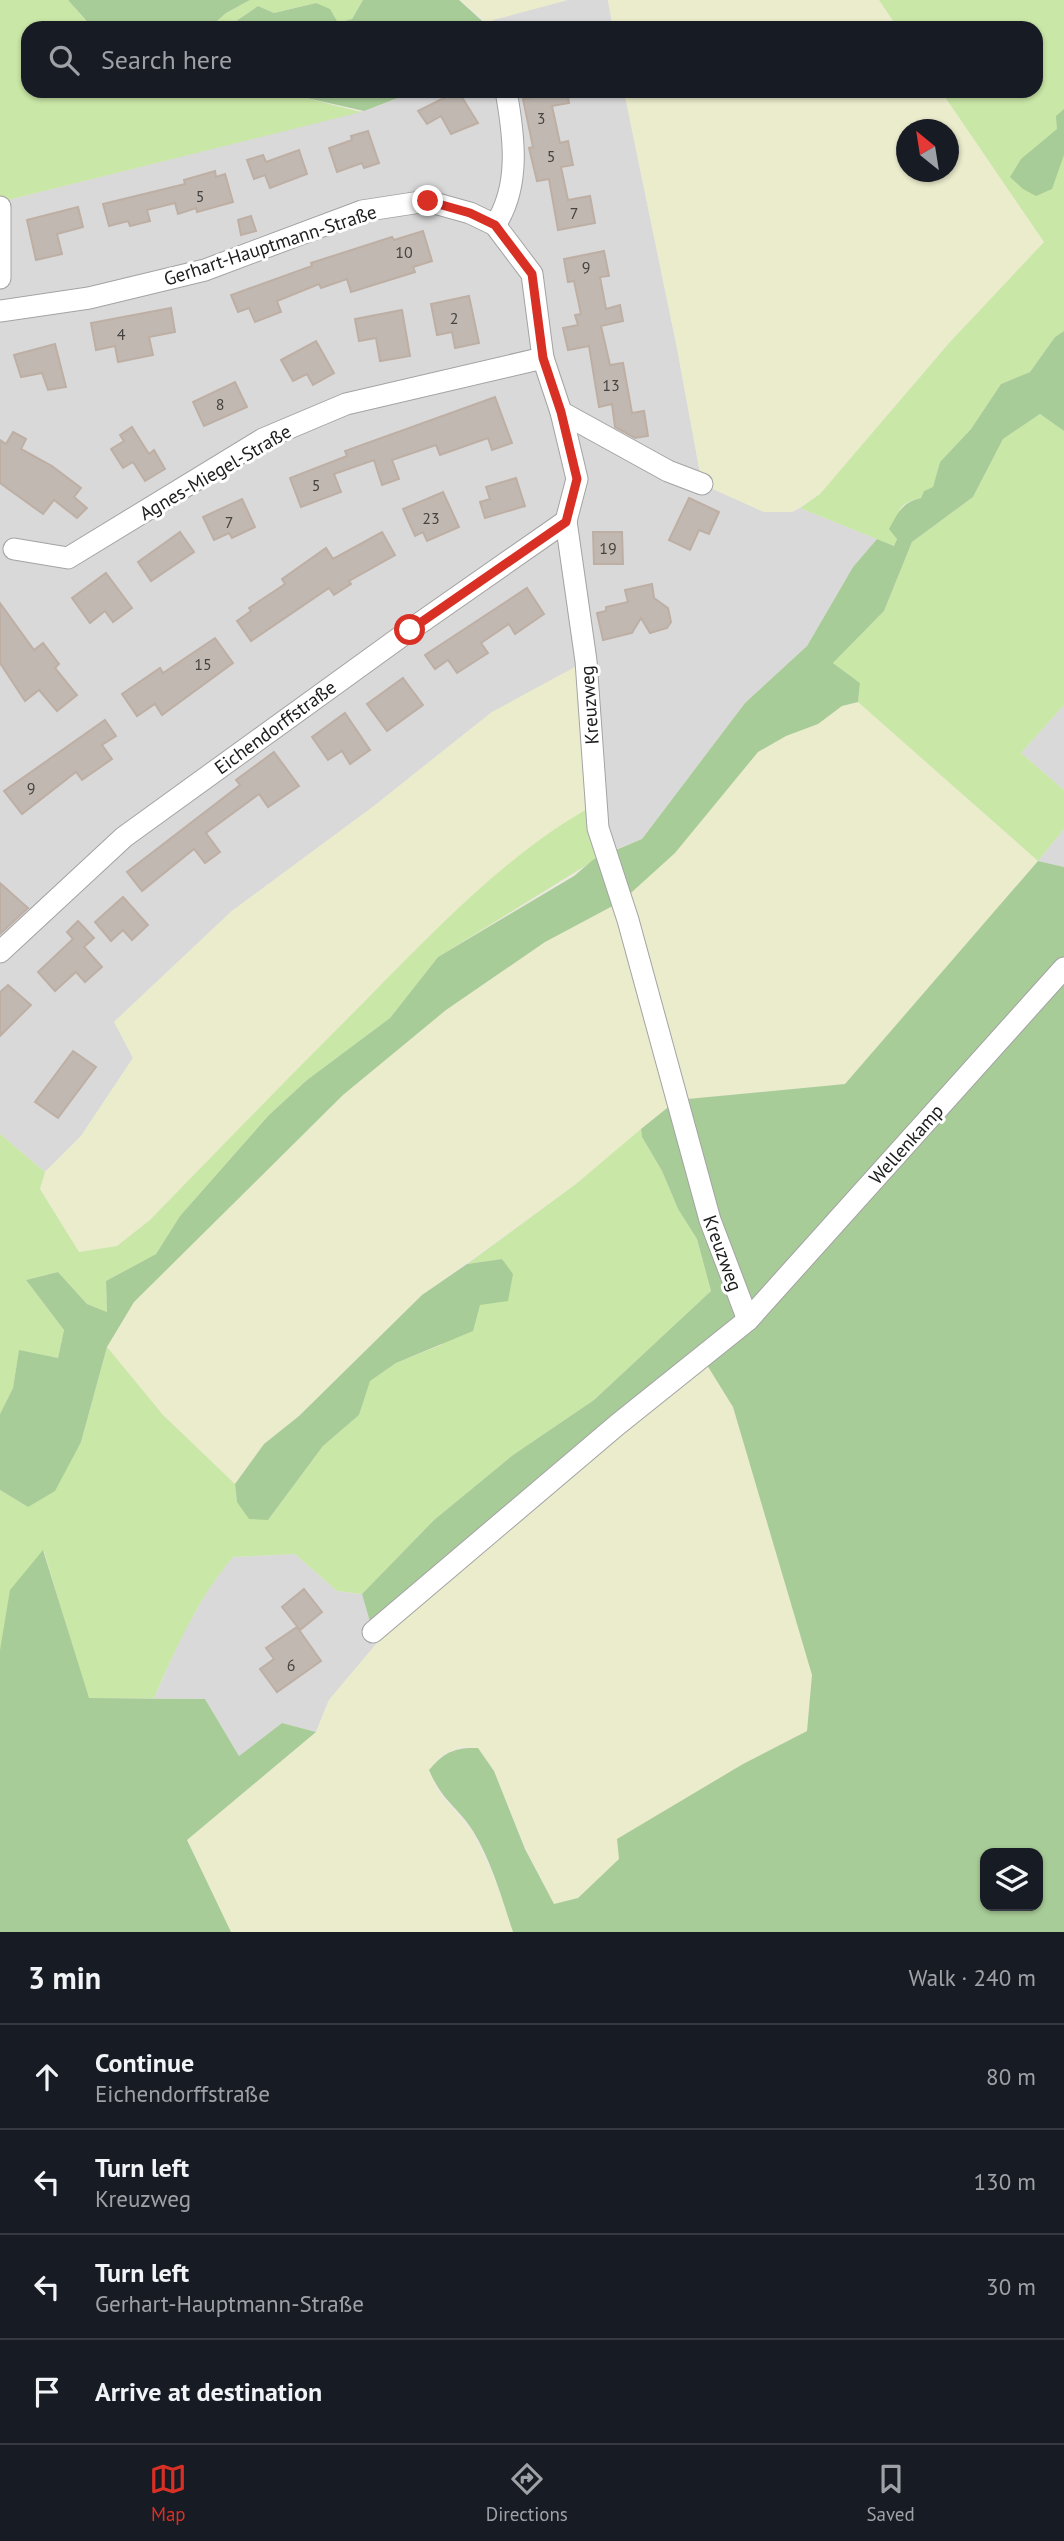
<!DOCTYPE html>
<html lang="en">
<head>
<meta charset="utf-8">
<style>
  :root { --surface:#171b24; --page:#242831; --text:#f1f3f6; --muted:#9ea1a6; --line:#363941; --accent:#d93025 }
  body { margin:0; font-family:"PT Sans",sans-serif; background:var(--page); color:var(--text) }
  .controls { position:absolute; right:21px; bottom:21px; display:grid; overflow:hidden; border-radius:14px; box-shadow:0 2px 5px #0004 }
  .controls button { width:63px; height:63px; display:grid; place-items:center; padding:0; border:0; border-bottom:2px solid var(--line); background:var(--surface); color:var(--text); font:35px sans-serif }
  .compass { position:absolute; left:896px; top:119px; width:63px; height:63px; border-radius:50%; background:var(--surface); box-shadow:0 2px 5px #0004; rotate:330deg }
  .stop { position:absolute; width:21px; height:21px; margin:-16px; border:5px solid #d93025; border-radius:50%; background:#fff }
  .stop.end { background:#d93025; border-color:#fff; box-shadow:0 2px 7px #0008 }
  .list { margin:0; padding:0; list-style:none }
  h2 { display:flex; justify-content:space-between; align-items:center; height:91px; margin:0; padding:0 28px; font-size:30px }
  h2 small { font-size:23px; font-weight:400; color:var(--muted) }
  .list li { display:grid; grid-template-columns:46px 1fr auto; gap:21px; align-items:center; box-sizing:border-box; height:105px; padding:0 28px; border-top:2px solid var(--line) }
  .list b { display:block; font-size:26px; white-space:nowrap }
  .list p { margin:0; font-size:23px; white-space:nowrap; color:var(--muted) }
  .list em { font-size:23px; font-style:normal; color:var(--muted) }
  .icon { flex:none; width:38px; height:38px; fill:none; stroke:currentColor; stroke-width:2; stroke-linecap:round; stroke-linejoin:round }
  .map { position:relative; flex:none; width:1064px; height:1932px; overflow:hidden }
  .search { position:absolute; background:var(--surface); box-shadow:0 2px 5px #0004; left:21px; right:21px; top:21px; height:77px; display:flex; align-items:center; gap:18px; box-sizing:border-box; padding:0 24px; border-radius:21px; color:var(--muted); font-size:26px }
  .sheet { height:511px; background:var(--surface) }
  nav { display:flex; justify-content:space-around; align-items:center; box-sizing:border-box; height:98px; border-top:2px solid var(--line); background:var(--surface); font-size:19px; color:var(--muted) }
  nav a { display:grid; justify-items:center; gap:4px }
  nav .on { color:var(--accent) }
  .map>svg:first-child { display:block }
</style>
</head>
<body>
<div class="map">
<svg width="1064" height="1932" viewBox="0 0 1064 1932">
  <rect width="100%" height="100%" fill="#ede9e1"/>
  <g fill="#dad9d9">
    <path d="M568 0H608L613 28H494L492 20Z"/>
    <path d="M417 91H624L677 348 702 484 764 512H792L800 508 877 539 853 567 807 646 745 703 642 839 606 853 492 712 374 806 232 911 115 1021 133 1058 81 1136 45 1172 0 1134V202L367 110Z"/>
    <path d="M1064 705V790L1021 753Z"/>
    <path d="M1064 829V867L1038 861Z"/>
    <path d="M295 1554 337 1591 362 1594 377 1643 329 1700 316 1732 282 1723 239 1756 205 1699 154 1698 183 1633 215 1578 233 1557Z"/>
  </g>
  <g fill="#ebeccc" fill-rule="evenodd">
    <path d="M460 0H567L493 20 494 28Z"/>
    <path d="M608 0H879L898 28H613Z"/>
    <path d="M624 91H941L1044 242 950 342 820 494 792 512H764L702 484 677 348ZM906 130H948V172H906Z"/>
    <path d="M586 661 596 804 427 938 150 1220 117 1246 79 1252 40 1189 45 1172 81 1136 133 1058 114 1022 232 911 374 806 492 712Z"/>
    <path d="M858 702 1038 861 845 1084 677 1100 576 1184 422 1295 299 1416 264 1444 235 1484 163 1415 107 1347 134 1302 343 1095 446 1010 545 942 622 901 758 752 786 736 818 724 842 706Z"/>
    <path d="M702 1357 733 1407 812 1675 807 1731 743 1764 618 1839 619 1859 578 1898 554 1904 526 1849 494 1771 478 1748 459 1747 442 1755 429 1771 439 1793 472 1831 495 1880 513 1932H231L187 1840 316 1732 329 1700 377 1643 373 1632Z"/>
  </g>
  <g fill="#c9e7a7">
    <path d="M0 0H68L93 28H28V91H250L298 96 361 112 0 202Z"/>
    <path d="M250 0H363L352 19 337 24 316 3 274 13 258 6 226 28H209L226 13Z"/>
    <path d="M879 0H1064V331L1055 337 1030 372 1001 384 971 429 940 462 933 488 924 491 921 498C884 506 906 524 894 546L800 508 820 494 950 342 1044 242 941 91H1036V28H898Z"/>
    <path d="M1040 414 1064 431V705L1021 753 1064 790V829L1038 861 858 702 860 683 833 663 884 611 912 542 973 497 1003 439Z"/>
    <path d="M596 804 606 853 438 957 390 1018 307 1080 269 1115 180 1216 156 1254 106 1281 107 1312 87 1304 58 1272 26 1280 64 1330 58 1358 19 1351 13 1388 0 1414V1134L45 1172 40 1189 79 1252 117 1246 150 1220C223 1145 296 1070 370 996 438 927 510 851 596 804Z"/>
    <path d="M641 1129 642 1137 662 1171 678 1209 697 1239 711 1291 594 1400 513 1455 434 1520 362 1594 337 1591 295 1554 233 1557C198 1598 176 1648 154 1698H88L44 1551 0 1650V1490L28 1507 81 1442 107 1347 163 1415 235 1484 237 1502 268 1520 323 1446 359 1415 369 1381 396 1363 441 1345 480 1305 503 1259 467 1264 576 1184Z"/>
  </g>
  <g fill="#a8cc97" fill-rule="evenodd">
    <path d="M68 0H250L226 13 209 28H93Z"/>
    <path d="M363 0H459L490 28H226L258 6 274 13 316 3 330 9 338 23 352 19Z"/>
    <path d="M250 91H416L364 111 298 96Z"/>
    <path d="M1064 109V155L1052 189 1036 196 1023 189 1010 177 1021 159 1057 129 1056 116Z"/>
    <path d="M1064 331V431L1040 414 1003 439 973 497 912 542 884 611 833 663 860 683 858 702 842 706 818 724 786 736 758 752 675 853 622 901 545 942 446 1010 343 1095 134 1302 107 1347 81 1442 55 1491 28 1507 0 1490V1414L13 1388 19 1350 58 1358 64 1330 26 1280 58 1272 87 1304 107 1312 106 1281 156 1254 180 1216 269 1115 307 1080 390 1018 438 957 574 876 594 859 642 839 745 703 807 646 853 567 877 539 894 546 897 539 889 529C898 513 902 502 921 498L924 491 933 487 940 462 971 429 1001 384 1030 372 1055 337Z"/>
    <path d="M1038 861 1064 867V1932H513C502 1899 492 1862 473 1831 458 1807 442 1801 429 1770 444 1752 455 1747 478 1748L494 1771 525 1849 554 1904 578 1898 619 1859 617 1839 743 1764 807 1731 812 1675 733 1407 702 1357 373 1632 362 1594 434 1520 513 1455 594 1400 711 1291 697 1239 678 1209 662 1171 642 1137 641 1129 677 1100 845 1084ZM985 1853H1038V1906H985Z"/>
    <path d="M502 1259 513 1274 508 1301 480 1305 473 1331 396 1363 370 1381 359 1415 323 1446 268 1520 249 1519 237 1502 235 1484 264 1444 299 1416 422 1295 467 1264Z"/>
    <path d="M43 1550 89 1698 205 1699 239 1756 282 1723 316 1732 187 1840 231 1932H0V1650L10 1590Z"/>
  </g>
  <g fill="#c1b8b1" stroke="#beafa4" stroke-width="2">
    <path d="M458 91 478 123 451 134 441 116 427 124 418 111Z"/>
    <path d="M567 91 569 103 552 106 560 143 568 141 573 165 561 167 568 200 590 196 595 223 558 230 549 179 537 181 529 148 533 147 523 99Z"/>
    <path d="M368 131 379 163 364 168 362 163 337 172 329 148 352 140 351 136Z"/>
    <path d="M299 150 307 174 270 188 265 175 254 179 247 160 263 155 266 162Z"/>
    <path d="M215 171 216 177 225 174 233 202 197 212 196 208 178 214 175 203 147 210 150 221 130 226 128 221 109 226 103 204 185 184 184 180Z"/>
    <path d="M78 207 83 227 57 234 62 254 36 260 27 220Z"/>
    <path d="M251 216 256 231 241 235 238 220Z"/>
    <path d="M423 231 432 261 413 267 415 272 351 292 347 279 321 288 319 284 277 301 281 312 255 322 249 308 238 312 231 295 312 266 311 263 392 237 394 240Z"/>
    <path d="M604 251 609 276 600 277 606 309 620 305 623 321 601 326 610 365 623 363 632 413 644 411 648 436 635 438 615 427 612 404 599 407 589 346 568 350 563 328 578 325 575 315 581 314 574 281 568 282 564 259Z"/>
    <path d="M469 296 479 343 455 348 452 332 437 335 431 304Z"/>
    <path d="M171 308 175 332 149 337 153 355 118 362 115 346 96 350 91 323Z"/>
    <path d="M402 310 410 356 380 361 376 338 359 341 355 319Z"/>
    <path d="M316 341 334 373 313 385 307 374 293 381 281 360Z"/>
    <path d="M55 344 66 387 48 390 42 373 21 377 14 355Z"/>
    <path d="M235 382 247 407 204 426 193 402Z"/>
    <path d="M495 397 512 443 492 450 488 438 440 455 436 445 392 460 399 479 382 485 374 460 334 474 341 492 301 507 290 478 347 456 345 451Z"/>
    <path d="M132 427 149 454 154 450 165 469 145 481 133 462 123 468 111 449 124 441 120 435Z"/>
    <path d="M13 432 26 439 21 449 52 466 81 488 74 497 87 508 77 518 54 500 43 514 0 483V440L6 444Z"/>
    <path d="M516 478 525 506 485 518 480 502 490 499 486 487Z"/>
    <path d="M443 492 459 527 427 541 423 532 415 536 403 509Z"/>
    <path d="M689 498 719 512 709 534 699 530 690 550 669 540Z"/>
    <path d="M242 499 255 527 232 538 229 533 214 540 203 517Z"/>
    <path d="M180 532 194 552 151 581 138 562Z"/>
    <path d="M382 532 395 555 349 581 351 584 334 595 329 588 251 641 237 621 251 611 249 608 285 584 282 579 326 548 333 559Z"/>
    <path d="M593 532H622L623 564H594Z"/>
    <path d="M106 573 132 608 113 622 105 611 90 623 72 598Z"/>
    <path d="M652 584 654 598 668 608 671 622 667 628 650 633 641 618 632 633 603 640 597 613 606 611V607L628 602 625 590Z"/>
    <path d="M527 588 544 614 515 634 509 624 481 643 488 653 457 673 448 660 435 669 425 655Z"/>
    <path d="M0 603 34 650 43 643 59 664 55 668 77 695 57 711 39 690 25 701 0 663Z"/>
    <path d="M215 638 233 663 162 715 155 704 137 716 122 694 160 668 163 673Z"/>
    <path d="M403 678 423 705 387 731 367 704Z"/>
    <path d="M345 713 370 750 350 764 342 751 328 760 312 737Z"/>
    <path d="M105 720 116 736 102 745 112 759 82 780 76 772 22 814 4 791Z"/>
    <path d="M274 752 299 786 268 807 259 794 206 833 220 852 205 863 194 849 142 891 127 872 240 785 236 780Z"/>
    <path d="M0 883 28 908 0 934Z"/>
    <path d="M123 897 148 925 132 940 123 930 111 941 95 922Z"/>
    <path d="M78 921 94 938 84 947 102 967 85 982 76 972 55 991 38 972 73 939 67 932Z"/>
    <path d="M8 985 31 1005 0 1036V992Z"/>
    <path d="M73 1051 96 1067 58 1118 35 1102Z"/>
    <path d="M304 1589 322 1612 300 1630 282 1607Z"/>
    <path d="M297 1627 321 1661 277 1692 260 1669 274 1659 266 1648Z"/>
  </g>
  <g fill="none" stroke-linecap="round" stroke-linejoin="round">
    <g stroke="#a3a3a3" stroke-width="23">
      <g id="minor">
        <path d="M0 207V278"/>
        <path d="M495 225C521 186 514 135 506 91"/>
        <path d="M0 311 89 298 205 270 362 211 427 201 470 213 495 225 532 274 543 358 561 412 577 479 566 521 586 661 598 828 628 920 710 1220 748 1320"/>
        <path d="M561 412 668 471 702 484"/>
        <path d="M14 549 68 558 263 439 346 404 543 358"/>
        <path d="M0 952 124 837 410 630 566 521"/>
        <path d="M373 1632 617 1425 748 1320 1064 968"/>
      </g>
    </g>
    <use href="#minor" stroke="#fff" stroke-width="21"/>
  </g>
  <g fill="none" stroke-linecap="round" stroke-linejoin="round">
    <path stroke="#d93025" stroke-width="9" d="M410 630 566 522 577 479 561 412 543 358 532 274 495 225 470 213 428 201"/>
  </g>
  <g text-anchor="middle" stroke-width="6" stroke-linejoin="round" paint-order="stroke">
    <g font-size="16" fill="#454341">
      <text x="541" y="124">3</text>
      <text x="551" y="162">5</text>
      <text x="200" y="202">5</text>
      <text x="574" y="219">7</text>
      <text x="404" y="258">10</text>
      <text x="586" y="273">9</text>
      <text x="454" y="324">2</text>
      <text x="121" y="340">4</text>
      <text x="611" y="391">13</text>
      <text x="220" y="410">8</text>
      <text x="316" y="491">5</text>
      <text x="431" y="524">23</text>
      <text x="229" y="528">7</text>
      <text x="608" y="554">19</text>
      <text x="203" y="670">15</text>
      <text x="31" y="794">9</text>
      <text x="291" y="1671">6</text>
    </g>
    <g font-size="19" fill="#1c1c1c" stroke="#fff">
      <text transform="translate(270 245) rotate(-18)" y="7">Gerhart-Hauptmann-Straße</text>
      <text transform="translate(215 472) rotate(-30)" y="7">Agnes-Miegel-Straße</text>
      <text transform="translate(589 705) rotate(-94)" y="7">Kreuzweg</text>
      <text transform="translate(275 727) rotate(-36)" y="7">Eichendorffstraße</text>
      <text transform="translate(906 1144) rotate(-48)" y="7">Wellenkamp</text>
      <text transform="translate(723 1253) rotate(70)" y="7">Kreuzweg</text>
    </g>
  </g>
</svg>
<div class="controls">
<button><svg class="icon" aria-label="layers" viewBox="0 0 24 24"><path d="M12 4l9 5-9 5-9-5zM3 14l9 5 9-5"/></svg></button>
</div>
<svg class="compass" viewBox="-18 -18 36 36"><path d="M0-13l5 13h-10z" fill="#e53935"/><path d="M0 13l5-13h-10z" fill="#9ea1a6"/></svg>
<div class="stop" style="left:410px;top:630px"></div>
<div class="stop end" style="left:428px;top:201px"></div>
<div class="search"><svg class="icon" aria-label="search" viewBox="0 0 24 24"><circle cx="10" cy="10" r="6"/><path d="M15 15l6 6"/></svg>Search here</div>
</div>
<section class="sheet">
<h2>3 min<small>Walk · 240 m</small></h2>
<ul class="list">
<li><svg class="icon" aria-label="ahead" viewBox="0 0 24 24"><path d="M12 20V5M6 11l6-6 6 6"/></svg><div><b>Continue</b><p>Eichendorffstraße</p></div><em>80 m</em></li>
<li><svg class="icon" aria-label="left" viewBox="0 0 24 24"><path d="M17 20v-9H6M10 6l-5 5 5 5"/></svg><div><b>Turn left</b><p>Kreuzweg</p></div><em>130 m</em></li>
<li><svg class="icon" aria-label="left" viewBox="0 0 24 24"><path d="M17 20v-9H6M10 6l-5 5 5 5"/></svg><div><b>Turn left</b><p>Gerhart-Hauptmann-Straße</p></div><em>30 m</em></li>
<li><svg class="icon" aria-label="arrive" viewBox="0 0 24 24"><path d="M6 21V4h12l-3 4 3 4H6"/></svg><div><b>Arrive at destination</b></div></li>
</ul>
</section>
<nav>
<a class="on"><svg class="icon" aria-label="map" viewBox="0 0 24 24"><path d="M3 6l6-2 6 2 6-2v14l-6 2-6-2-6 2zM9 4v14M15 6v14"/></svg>Map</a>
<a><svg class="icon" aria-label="directions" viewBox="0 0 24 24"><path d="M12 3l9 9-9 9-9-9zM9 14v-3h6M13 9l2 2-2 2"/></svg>Directions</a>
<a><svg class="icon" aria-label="saved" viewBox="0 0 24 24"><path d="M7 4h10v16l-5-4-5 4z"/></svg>Saved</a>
</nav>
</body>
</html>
